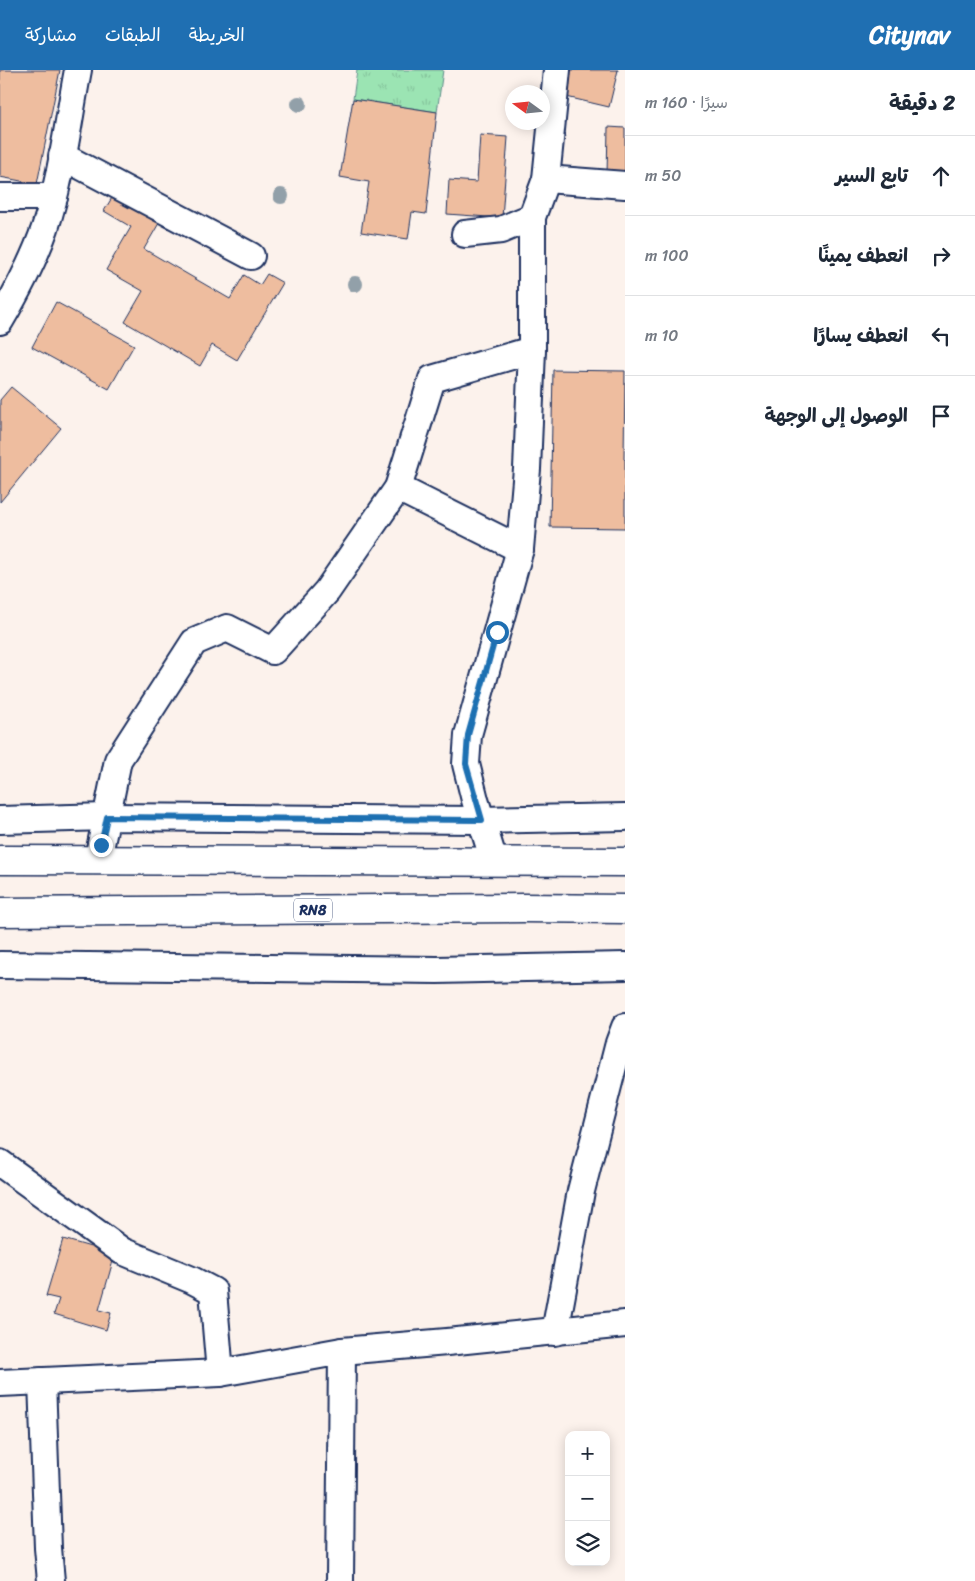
<!DOCTYPE html>
<html lang="ar">
<head>
<meta charset="utf-8">
<style>
  :root { --surface:#fff; --page:#f2f2f3; --text:#1f2937; --muted:#747a83; --line:#e0e1e3; --accent:#1f6fb2 }
  body { margin:0; font-family:Sriracha,"Playpen Sans Arabic",sans-serif; background:var(--page); color:var(--text); direction:rtl }
  .controls { position:absolute; right:15px; bottom:15px; display:grid; overflow:hidden; border-radius:10px; box-shadow:0 2px 12px #0003 }
  .controls button { width:45px; height:45px; display:grid; place-items:center; padding:0; border:0; border-bottom:1px solid var(--line); background:var(--surface); color:var(--text); font:25px sans-serif }
  .compass { position:absolute; left:505px; top:15px; width:45px; height:45px; border-radius:50%; background:var(--surface); box-shadow:0 2px 12px #0003; rotate:285deg }
  .stop { position:absolute; width:15px; height:15px; margin:-11px; border:4px solid #1f6fb2; border-radius:50%; background:#fff }
  .stop.end { background:#1f6fb2; border-color:#fff; box-shadow:0 1px 5px #0008 }
  .list { margin:0; padding:0; list-style:none }
  h2 { display:flex; justify-content:space-between; align-items:center; height:65px; margin:0; padding:0 20px; font-size:21px }
  h2 small { font-size:16px; font-weight:400; color:var(--muted) }
  .list li { display:grid; grid-template-columns:32px 1fr auto; gap:15px; align-items:center; box-sizing:border-box; height:80px; padding:0 20px; border-top:1px solid var(--line) }
  .list b { display:block; font-size:19px; white-space:nowrap }
  .list em { font-size:16px; font-style:normal; color:var(--muted) }
  .icon { flex:none; width:28px; height:28px; fill:none; stroke:currentColor; stroke-width:2; stroke-linecap:round; stroke-linejoin:round }
  .map { position:relative; flex:none; width:625px; height:1511px; overflow:hidden; direction:ltr }
  header { display:flex; align-items:center; gap:30px; box-sizing:border-box; height:70px; padding:0 25px; background:var(--accent); color:#fff }
  header strong { font-size:24px }
  nav { display:flex; gap:28px; margin-inline-start:auto; font-size:18px }
  main { display:flex }
  aside { flex:1; background:var(--surface) }
  .map>svg:first-child { display:block }
</style>
</head>
<body>
<header>
<strong>Citynav</strong>
<nav><a>الخريطة</a><a>الطبقات</a><a>مشاركة</a></nav>
</header>
<main>
<aside>
<h2>2 دقيقة<small>سيرًا · 160 m</small></h2>
<ul class="list">
<li><svg class="icon" aria-label="ahead" viewBox="0 0 24 24"><path d="M12 20V5M6 11l6-6 6 6"/></svg><div><b>تابع السير</b></div><em>50 m</em></li>
<li><svg class="icon" aria-label="right" viewBox="0 0 24 24"><path d="M7 20v-9h11M14 6l5 5-5 5"/></svg><div><b>انعطف يمينًا</b></div><em>100 m</em></li>
<li><svg class="icon" aria-label="left" viewBox="0 0 24 24"><path d="M17 20v-9H6M10 6l-5 5 5 5"/></svg><div><b>انعطف يسارًا</b></div><em>10 m</em></li>
<li><svg class="icon" aria-label="arrive" viewBox="0 0 24 24"><path d="M6 21V4h12l-3 4 3 4H6"/></svg><div><b>الوصول إلى الوجهة</b></div></li>
</ul>
</aside>
<div class="map">
<svg width="625" height="1511" viewBox="0 0 625 1511">
  <defs>
    <pattern id="grass-tufts" width="24" height="20" patternUnits="userSpaceOnUse" patternTransform="scale(1.25)"><rect width="24" height="20" fill="#9be4b3"/><path d="M3 7l-1-3M5 7V3M7 7l1-3M15 17l-1-3M17 17v-4M19 17l1-3" fill="none" stroke="#85c49c"/></pattern>
  </defs>
  <rect width="100%" height="100%" fill="#fcf2ec"/>
  <filter id="ink" filterUnits="userSpaceOnUse"><feTurbulence type="fractalNoise" baseFrequency=".02" numOctaves="2"/><feDisplacementMap in="SourceGraphic" scale="10" xChannelSelector="R" yChannelSelector="G"/><feConvolveMatrix kernelMatrix="1 2 1 2 8 2 1 2 1" color-interpolation-filters="sRGB"/></filter>
  <g filter="url(#ink)">
    <path fill="url(#grass-tufts)" stroke="#5b8a88" d="M357 0H443L437 42 353 29Z"/>
    <g fill="#eebd9f" stroke="#1b2f5e">
      <path d="M0 0H60L37 114 0 107Z"/>
      <path d="M563 0H618L609 37 558 25Z"/>
      <path d="M353 29 437 42 426 144 412 142 408 169 361 162 369 112 340 107Z"/>
      <path d="M608 57 625 58V105H607Z"/>
      <path d="M480 65 508 67 502 148 447 144 449 110 477 112Z"/>
      <path d="M116 121 162 148 144 179 230 229 244 205 260 215 267 204 283 213 237 290 212 275 200 296 125 252 143 221 106 200 131 157 104 141Z"/>
      <path d="M56 232 134 275 109 319 32 277Z"/>
      <path d="M553 300 625 301 624 389 625 390V458L550 457Z"/>
      <path d="M11 317 61 358 0 432V330Z"/>
      <path d="M63 1169 115 1184 99 1240 111 1243 106 1260 54 1244 59 1229 46 1226Z"/>
    </g>
    <g fill="none" stroke-linecap="round" stroke-linejoin="round">
      <g stroke="#1b2f5e" stroke-width="30">
        <g id="minor">
          <path d="M62 86 251 186"/>
          <path d="M546 109 625 115"/>
          <path d="M0 127H54"/>
          <path d="M465 164 501 160 532 147 546 109 557 0"/>
          <path d="M0 251C17 222 34 190 45 158 62 107 68 52 78 0"/>
          <path d="M398 418 520 479"/>
          <path d="M0 750 107 747 481 750 625 747"/>
          <path d="M98 789 118 690 194 572 227 558 273 581 327 521 398 418 432 309 532 280"/>
          <path d="M494 791 475 730 466 694 468 665 520 479 527 399 532 280V147"/>
          <path d="M0 895 437 900 625 896"/>
          <path d="M0 1093 122 1181 192 1210 213 1221 220 1303"/>
          <path d="M555 1262 581 1121 619 973 625 957"/>
          <path d="M42 1311 48 1478 51 1511"/>
          <path d="M0 1313 220 1303 342 1281 447 1272 625 1254"/>
          <path d="M340 1511 342 1281"/>
        </g>
      </g>
      <g stroke="#1b2f5e" stroke-width="31">
        <g id="highway">
          <path d="M0 790 625 792"/>
          <path d="M0 842 523 838 625 839"/>
        </g>
      </g>
      <use href="#minor" stroke="#fff" stroke-width="26"/>
      <use href="#highway" stroke="#fff" stroke-width="28"/>
    </g>
    <g fill="#92a0a9">
      <circle cx="299" cy="34" r="8"/>
      <circle cx="281" cy="126" r="8"/>
      <circle cx="355" cy="214" r="8"/>
    </g>
  </g>
  <g fill="none" stroke-linecap="round" stroke-linejoin="round" filter="url(#ink)">
    <path stroke="#1f6fb2" stroke-width="6" d="M101 775 107 747 482 750 466 694 468 665 497 562"/>
  </g>
  <g text-anchor="middle" stroke-width="4" stroke-linejoin="round" paint-order="stroke">
    <rect fill="#fff" stroke="#5f6d8e" stroke-width="1" x="294" y="828.5" width="38" height="23" rx="4"/>
    <g font-size="14" font-weight="bold" fill="#1b2f5e">
      <text x="313" y="845">RN8</text>
    </g>
  </g>
</svg>
<div class="controls">
<button>+</button>
<button>−</button>
<button><svg class="icon" aria-label="layers" viewBox="0 0 24 24"><path d="M12 4l9 5-9 5-9-5zM3 14l9 5 9-5"/></svg></button>
</div>
<svg class="compass" viewBox="-18 -18 36 36"><path d="M0-13l5 13h-10z" fill="#e53935"/><path d="M0 13l5-13h-10z" fill="#747a83"/></svg>
<div class="stop" style="left:497px;top:562px"></div>
<div class="stop end" style="left:101px;top:775px"></div>
</div>
</main>
</body>
</html>
